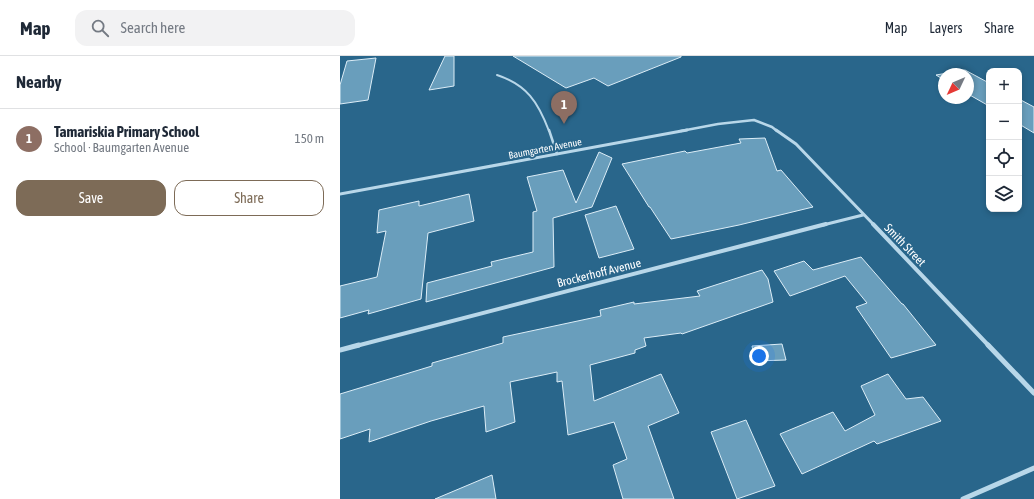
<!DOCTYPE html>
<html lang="en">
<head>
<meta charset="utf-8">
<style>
  :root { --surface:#fff; --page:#f2f2f3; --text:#1f2937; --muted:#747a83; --line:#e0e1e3; --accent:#7d6b57 }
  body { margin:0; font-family:"Asap Condensed",sans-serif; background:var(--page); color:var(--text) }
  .controls { position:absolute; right:12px; top:12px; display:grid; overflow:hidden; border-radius:8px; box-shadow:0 2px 6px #0003 }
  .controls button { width:36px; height:36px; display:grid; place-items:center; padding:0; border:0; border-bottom:1px solid var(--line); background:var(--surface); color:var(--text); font:20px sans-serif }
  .compass { position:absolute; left:598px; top:12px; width:36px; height:36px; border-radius:50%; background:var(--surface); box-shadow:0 2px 6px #0003; rotate:226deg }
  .you { position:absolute; left:419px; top:300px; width:14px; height:14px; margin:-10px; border:3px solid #fff; border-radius:50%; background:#1a73e8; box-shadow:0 0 0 6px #1a73e833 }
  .badge { display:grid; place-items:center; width:26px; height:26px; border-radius:50%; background:var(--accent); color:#fff; font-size:13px; font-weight:700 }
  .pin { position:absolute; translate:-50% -33px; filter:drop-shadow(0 1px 2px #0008) }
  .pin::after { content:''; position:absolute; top:21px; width:14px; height:12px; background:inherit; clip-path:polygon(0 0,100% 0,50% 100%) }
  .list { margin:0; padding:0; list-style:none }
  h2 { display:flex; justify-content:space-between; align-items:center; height:52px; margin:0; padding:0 16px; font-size:17px }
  h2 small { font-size:13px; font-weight:400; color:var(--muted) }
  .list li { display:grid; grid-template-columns:26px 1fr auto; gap:12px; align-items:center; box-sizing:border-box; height:60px; padding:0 16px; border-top:1px solid var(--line) }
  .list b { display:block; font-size:15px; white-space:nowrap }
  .list p { margin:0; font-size:13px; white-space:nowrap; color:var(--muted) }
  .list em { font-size:13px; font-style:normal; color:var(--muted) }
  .actions { display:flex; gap:8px; padding:12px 16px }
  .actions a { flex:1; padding:9px 0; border:1px solid var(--accent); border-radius:12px; text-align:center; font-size:14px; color:var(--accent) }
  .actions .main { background:var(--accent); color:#fff }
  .icon { flex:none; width:22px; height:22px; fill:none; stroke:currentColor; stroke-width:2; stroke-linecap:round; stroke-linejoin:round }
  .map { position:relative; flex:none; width:694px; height:443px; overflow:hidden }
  header { display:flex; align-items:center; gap:24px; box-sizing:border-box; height:56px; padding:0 20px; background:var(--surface); border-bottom:1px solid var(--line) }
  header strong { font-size:19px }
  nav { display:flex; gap:22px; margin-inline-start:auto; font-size:14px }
  .search { width:280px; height:36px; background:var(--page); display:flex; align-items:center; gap:10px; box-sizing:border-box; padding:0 14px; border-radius:12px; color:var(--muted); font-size:15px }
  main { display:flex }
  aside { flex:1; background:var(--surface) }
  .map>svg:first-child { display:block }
</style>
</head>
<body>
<header>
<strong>Map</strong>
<div class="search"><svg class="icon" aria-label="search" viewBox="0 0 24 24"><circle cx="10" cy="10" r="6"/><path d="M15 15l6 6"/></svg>Search here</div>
<nav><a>Map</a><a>Layers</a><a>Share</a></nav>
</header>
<main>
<aside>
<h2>Nearby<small></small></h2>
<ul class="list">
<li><span class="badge" style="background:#8d6e63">1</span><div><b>Tamariskia Primary School</b><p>School · Baumgarten Avenue</p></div><em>150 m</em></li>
</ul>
<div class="actions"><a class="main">Save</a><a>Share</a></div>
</aside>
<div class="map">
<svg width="694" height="443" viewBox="0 0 694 443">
  <rect width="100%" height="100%" fill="#29668b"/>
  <g fill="#699ebc" stroke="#dcedf7">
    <path d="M105 0H114V30L89 34Z"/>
    <path d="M173 0H341V1L268 30 254 22 226 32Z"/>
    <path d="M36 2 28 44 0 48V29L7 5Z"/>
    <path d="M625 14 649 27V50L628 38V18H604V24L596 19Z"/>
    <path d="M679 43 694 51V77L679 68Z"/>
    <path d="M425 82 437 115 441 114 473 151 399 169 331 183 310 151H309L282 108 345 95 347 97 401 87 399 83Z"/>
    <path d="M259 96 272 102 252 151 213 162 214 211 86 246 87 227 152 210 151 206 193 196V156L197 155 187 121 223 114 236 147Z"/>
    <path d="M129 138 134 165 88 177 81 243 28 258 29 254 0 262V230L37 221 46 175 37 177 39 154 79 145V150Z"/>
    <path d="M276 150 294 193 259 202 245 159Z"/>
    <path d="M521 201 562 248H563L596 289 551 302 516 251 527 247 505 220 450 240 434 215 464 205 473 214Z"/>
    <path d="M422 214 428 223 433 246 342 278 341 277 304 282 306 290 295 294V297L250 309 254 345 321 318 339 357 308 370 334 443H283L273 409 287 403 274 366 228 379 222 325 217 326V316L170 326 175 366 146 376 144 350 91 365 29 386 30 373 0 383V338L92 310V307L163 287V281L261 260 260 254 294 246V248L360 240 357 235Z"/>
    <path d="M442 288 446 304 415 305 412 290Z"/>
    <path d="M548 318 566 343 583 341 601 365 537 388 534 385 462 418 440 378 493 356 505 375 535 359 521 330Z"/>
    <path d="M406 364 435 430 397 443 371 376Z"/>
    <path d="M152 419 156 443H95Z"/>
  </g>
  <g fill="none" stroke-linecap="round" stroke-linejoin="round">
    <path stroke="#b8d7e9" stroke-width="2" d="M157 19C187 29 198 46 209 75"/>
    <path stroke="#b8d7e9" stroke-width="2.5" d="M209 74 217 98"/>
    <path stroke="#b8d7e9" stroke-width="2.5" d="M341 75 378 68 414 64 432 71 437 75"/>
    <g stroke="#b8d7e9" stroke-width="3">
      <path d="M436 74 456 88 534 169"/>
      <path d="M0 138 347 74"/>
      <path d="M483 169 523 159"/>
    </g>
    <g stroke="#b8d7e9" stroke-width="4">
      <path d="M533 168 649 290"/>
      <path d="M16 290 486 168"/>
    </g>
    <g stroke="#b8d7e9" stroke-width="5">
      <path d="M648 289 694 337"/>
      <path d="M0 294 19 289"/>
      <path d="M623 443 694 412"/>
    </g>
  </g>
  <g text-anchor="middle" stroke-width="4" stroke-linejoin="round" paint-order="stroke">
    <g font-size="10" fill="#fff" stroke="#29668b">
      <text transform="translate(205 92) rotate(-11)" y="4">Baumgarten Avenue</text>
    </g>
    <g font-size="12" fill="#fff" stroke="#29668b">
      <text transform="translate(565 189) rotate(46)" y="4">Smith Street</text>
      <text transform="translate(259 217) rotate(-14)" y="4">Brockerhoff Avenue</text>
    </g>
  </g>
</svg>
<div class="controls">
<button>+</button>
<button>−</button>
<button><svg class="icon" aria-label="locate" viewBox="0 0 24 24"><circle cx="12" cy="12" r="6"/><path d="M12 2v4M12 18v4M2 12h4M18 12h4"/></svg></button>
<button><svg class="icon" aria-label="layers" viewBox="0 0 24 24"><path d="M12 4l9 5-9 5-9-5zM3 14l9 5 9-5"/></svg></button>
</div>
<svg class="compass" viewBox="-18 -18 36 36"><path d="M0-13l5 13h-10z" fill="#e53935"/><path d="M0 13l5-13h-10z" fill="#747a83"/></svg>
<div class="you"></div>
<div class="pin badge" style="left:224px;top:68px;background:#8d6e63">1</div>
</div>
</main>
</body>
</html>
